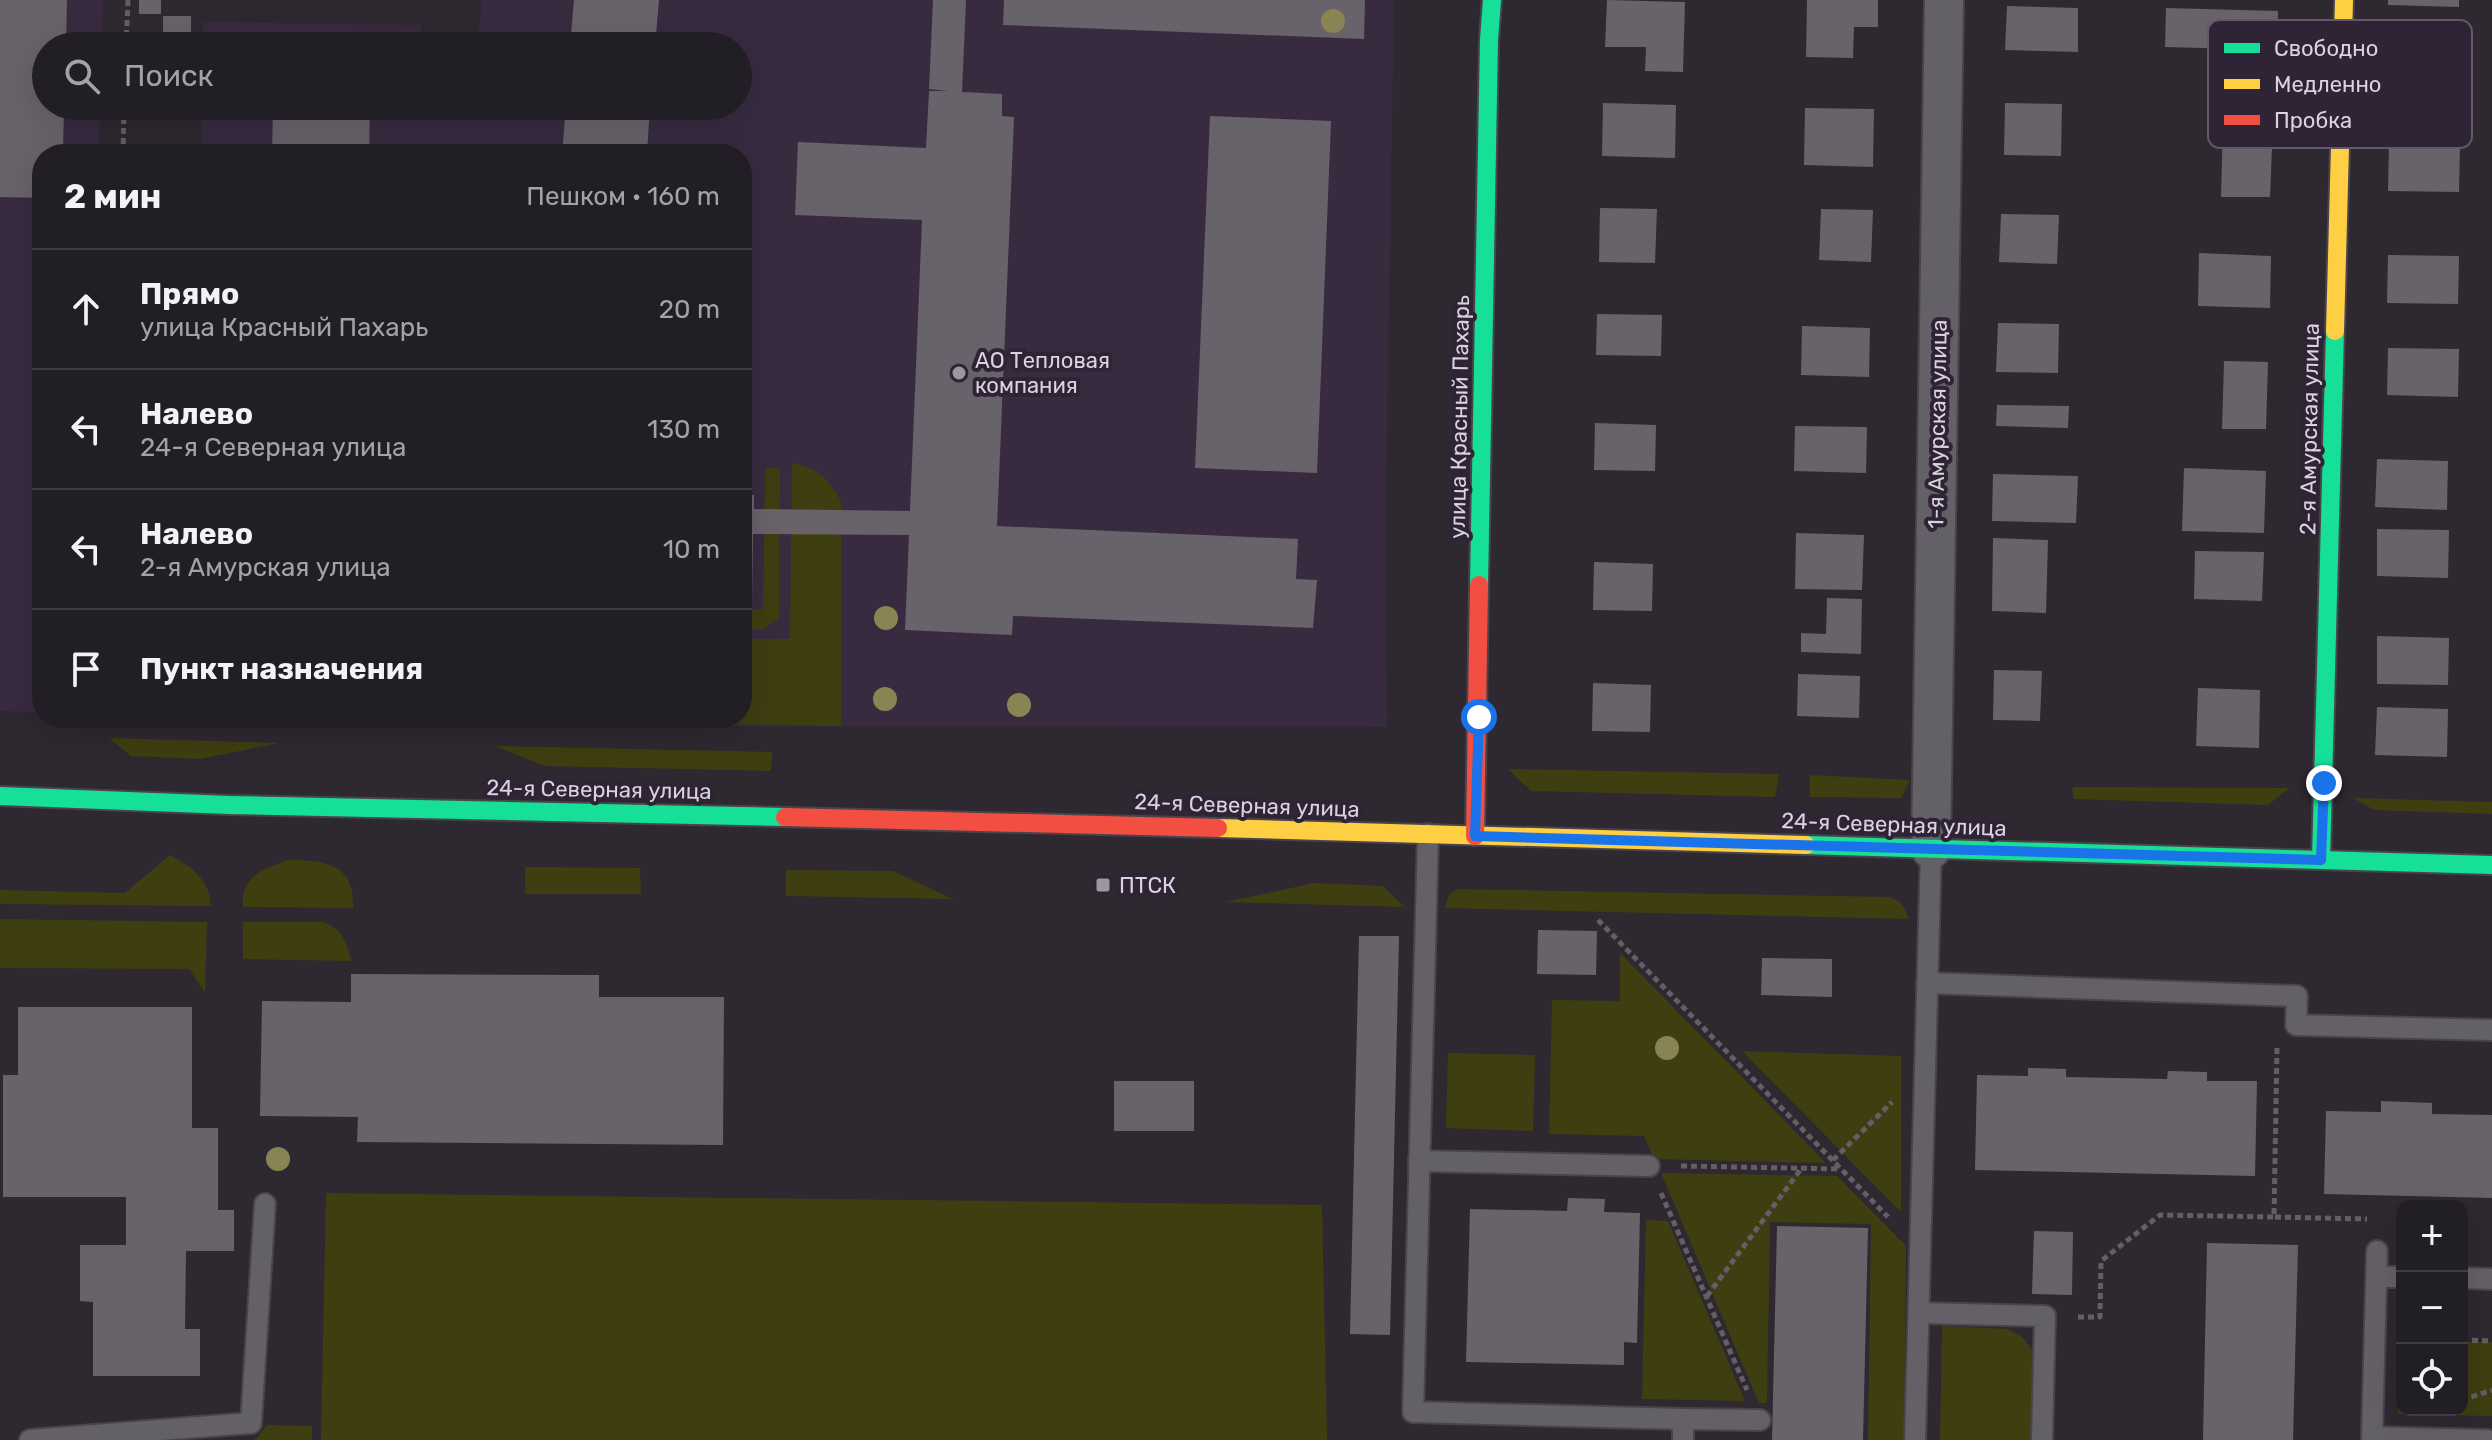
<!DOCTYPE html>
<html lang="ru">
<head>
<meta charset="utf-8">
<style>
  :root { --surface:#221e25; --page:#2e2b32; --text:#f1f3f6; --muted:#a2a2a7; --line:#3f3c42 }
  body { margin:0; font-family:Rubik,sans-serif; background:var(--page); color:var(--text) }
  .controls { position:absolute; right:24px; bottom:24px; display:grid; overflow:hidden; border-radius:16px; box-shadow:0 8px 32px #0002 }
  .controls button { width:72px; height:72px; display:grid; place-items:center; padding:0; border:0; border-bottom:2px solid var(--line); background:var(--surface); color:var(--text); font:40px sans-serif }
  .stop { position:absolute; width:24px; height:24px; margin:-18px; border:6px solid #1a73e8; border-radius:50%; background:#fff }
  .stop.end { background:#1a73e8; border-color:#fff; box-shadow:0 2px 8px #0008 }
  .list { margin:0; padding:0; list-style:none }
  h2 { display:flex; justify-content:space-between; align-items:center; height:104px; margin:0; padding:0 32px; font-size:34px }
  h2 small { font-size:26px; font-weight:400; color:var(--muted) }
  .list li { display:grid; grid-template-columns:52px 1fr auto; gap:24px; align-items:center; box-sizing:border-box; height:120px; padding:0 32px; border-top:2px solid var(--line) }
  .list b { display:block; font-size:30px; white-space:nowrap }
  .list p { margin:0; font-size:26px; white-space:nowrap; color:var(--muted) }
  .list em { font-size:26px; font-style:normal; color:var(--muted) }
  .icon { flex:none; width:44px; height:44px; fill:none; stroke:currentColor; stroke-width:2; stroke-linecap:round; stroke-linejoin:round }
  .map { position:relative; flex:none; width:2492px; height:1440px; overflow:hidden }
  .search { position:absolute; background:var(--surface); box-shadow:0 8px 32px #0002; left:32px; top:32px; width:720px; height:88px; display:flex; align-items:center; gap:20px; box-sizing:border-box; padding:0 28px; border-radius:44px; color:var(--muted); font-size:30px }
  .panel { position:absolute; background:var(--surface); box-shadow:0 8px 32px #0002; left:32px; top:144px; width:720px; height:584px; border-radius:32px }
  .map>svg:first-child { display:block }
</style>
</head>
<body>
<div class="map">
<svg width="2492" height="1440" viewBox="0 0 2492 1440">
  <rect width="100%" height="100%" fill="#2e2831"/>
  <g fill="#382b40">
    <path d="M0 0H103L102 46H46V106H100L99 154H42V712L0 711Z"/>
    <path d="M482 0H1394L1385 545 1387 727 609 726 251 718H742V154H201L202 106H738V46H477Z"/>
    <path d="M203 22 421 25V46H203Z"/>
  </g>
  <g fill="#3f3e11">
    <path d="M792 463C818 467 828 480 841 501V726L672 723V718H742V639H790Z"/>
    <path d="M765 468H780L779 618 763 630H742V609H763Z"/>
    <path d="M265 718H550V724L402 723Z"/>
    <path d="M109 738 279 743 200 759 131 756Z"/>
    <path d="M495 746 772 752 771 771 545 766Z"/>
    <path d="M1508 769 1779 774 1775 797 1531 791Z"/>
    <path d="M1810 775 1910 780 1901 798 1810 797Z"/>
    <path d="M2072 787 2290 788 2268 805 2074 799Z"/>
    <path d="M2353 798 2492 802V814L2374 810Z"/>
    <path d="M170 855C191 866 210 880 211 906L0 904V890L125 893Z"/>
    <path d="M288 860C326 860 355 864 353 908L243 907C241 875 262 870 288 860Z"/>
    <path d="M525 867 640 868 641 894H525Z"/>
    <path d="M786 870 893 871 953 899 786 896Z"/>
    <path d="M1314 883 1383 886 1405 907 1225 902Z"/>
    <path d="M1459 889 1889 897C1901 901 1906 906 1908 919L1445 908 1449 894Z"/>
    <path d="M0 919 207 922 205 992 189 969 0 968Z"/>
    <path d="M243 922H324C342 930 347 942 351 961L243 959Z"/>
    <path d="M1620 953 1826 1163 1654 1159 1644 1136 1549 1134 1552 1000 1620 1001Z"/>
    <path d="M1742 1051 1901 1056V1212Z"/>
    <path d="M1448 1053 1535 1055 1533 1131 1446 1128Z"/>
    <path d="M1661 1173 1837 1176 1906 1246 1904 1440H1868L1871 1224 1770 1222 1767 1403H1759Z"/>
    <path d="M326 1193 1322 1205 1327 1440H321Z"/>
    <path d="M1646 1220 1668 1221 1745 1401 1642 1399Z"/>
    <path d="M1942 1326 2008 1329 2022 1337 2034 1351 2036 1374 2035 1440H1940Z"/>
    <path d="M2399 1342H2402V1410H2462V1342H2492V1416L2398 1414Z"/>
    <path d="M267 1425 312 1426V1440H255Z"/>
  </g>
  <g fill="#68626b">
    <path d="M0 0H67L66 46H46V106H64L63 154H42V198L0 197Z"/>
    <rect x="139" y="0" width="22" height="14"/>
    <path d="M574 0H659L655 46H570Z"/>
    <path d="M933 0H966L962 92 1002 94V116L1014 117 997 526 1298 539 1296 579 1317 580 1313 628 1013 616 1012 635 905 630 909 535 753 534 752 604H742V495H754V509L910 511 922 220 795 215 798 142 926 148 929 91H948L929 89Z"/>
    <path d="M1004 0H1365L1364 39 1003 25Z"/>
    <path d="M1607 0 1685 2 1683 72 1645 71 1646 47H1605Z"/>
    <path d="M1807 0H1878V27H1854L1853 58 1806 57Z"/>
    <path d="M2388 0H2459V7L2388 5Z"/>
    <path d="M2007 6 2078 8V52L2005 50Z"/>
    <path d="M2166 8 2278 11 2277 50 2165 47Z"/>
    <rect x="163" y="16" width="28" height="23"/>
    <path d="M1603 103 1676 105 1675 158 1602 156Z"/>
    <path d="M2005 103 2062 104 2061 156 2004 155Z"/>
    <path d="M273 106H370L369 154H272Z"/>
    <path d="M566 106H650L647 154H562Z"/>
    <path d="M1805 108 1874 109 1873 167 1804 165Z"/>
    <path d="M1210 116 1331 121 1317 473 1195 468Z"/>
    <path d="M2223 122H2273L2270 197H2221Z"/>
    <path d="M2389 143 2460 144 2459 192 2388 191Z"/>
    <path d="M1600 208 1657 209 1655 263 1599 262Z"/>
    <path d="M1821 209 1873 210 1871 262 1819 260Z"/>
    <path d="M2001 214 2059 215 2057 264 1999 262Z"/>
    <path d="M2199 253 2271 256 2270 308 2198 306Z"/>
    <path d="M2388 255 2459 256 2458 304 2387 303Z"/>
    <path d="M1597 314 1662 315 1661 356 1596 355Z"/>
    <path d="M1998 323 2059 324 2058 373 1996 372Z"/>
    <path d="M1802 326 1870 328 1869 377 1801 375Z"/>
    <path d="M2388 348 2459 349 2458 397 2387 395Z"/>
    <path d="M2224 361 2268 362 2266 429H2222Z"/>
    <path d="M1997 405 2069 406 2068 428 1996 426Z"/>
    <path d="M1595 423 1656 425 1655 471 1594 470Z"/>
    <path d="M1795 426 1867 427 1866 473 1794 471Z"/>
    <path d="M2377 459 2448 461 2447 510 2375 507Z"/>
    <path d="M2184 468 2266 471 2264 533 2182 531Z"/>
    <path d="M1993 474 2078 476 2076 523 1992 521Z"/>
    <path d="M2377 529 2449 530 2448 578 2377 576Z"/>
    <path d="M1796 533 1864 535 1862 590 1795 589Z"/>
    <path d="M1993 538 2048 540 2046 613 1992 611Z"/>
    <path d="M2195 551 2264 552 2262 601 2194 599Z"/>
    <path d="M1594 562 1653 564 1652 611 1593 610Z"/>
    <path d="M1827 598 1862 599 1861 654 1801 652V633L1826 634Z"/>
    <path d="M2377 636 2449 638 2448 685 2377 684Z"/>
    <path d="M1994 670 2042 671 2040 721 1993 720Z"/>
    <path d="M1798 674 1860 676 1859 718 1797 716Z"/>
    <path d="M1593 683 1651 685 1650 732 1592 731Z"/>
    <path d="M2198 688 2260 690 2259 748 2196 746Z"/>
    <path d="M2377 707 2448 709 2447 757 2375 755Z"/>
    <path d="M1538 930 1597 931 1596 975 1537 974Z"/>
    <path d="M1359 936H1399L1390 1335 1350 1334Z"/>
    <path d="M1762 958 1832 959V997L1761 995Z"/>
    <path d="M351 974 599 975V997H724L723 1145 357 1142 358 1117 260 1116 262 1001 351 1002Z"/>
    <path d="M18 1007H192V1128H218V1210H234V1251H186L185 1329H200V1376H93V1302L80 1301V1245H126V1197H3V1075H18Z"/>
    <path d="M2028 1068 2066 1069V1077L2167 1079 2168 1071 2207 1072V1081H2257L2255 1176 1975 1170 1977 1075 2028 1076Z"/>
    <rect x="1114" y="1081" width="80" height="50"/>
    <path d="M2381 1101 2432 1103V1114L2492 1115V1198L2324 1194 2326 1111 2381 1112Z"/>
    <path d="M1568 1198 1605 1199 1604 1212 1640 1213 1637 1343 1624 1342V1365L1466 1362 1470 1209 1567 1211Z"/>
    <path d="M1777 1226 1868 1228 1863 1440H1772Z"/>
    <path d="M2034 1231 2073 1232 2072 1295 2032 1294Z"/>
    <path d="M2207 1243 2298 1245 2293 1440H2203Z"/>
  </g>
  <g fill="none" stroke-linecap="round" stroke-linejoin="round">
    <g stroke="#49444c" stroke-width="24">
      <g id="lane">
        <path d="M1428 834 1413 1412 1683 1419V1440"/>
        <path d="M1927 983 2297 996 2296 1025 2492 1030"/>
        <path d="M1419 1161 1649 1166"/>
        <path d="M2377 1277H2402"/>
        <path d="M2462 1278 2492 1279"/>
        <path d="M1919 1313 2045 1316 2042 1440"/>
        <path d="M1683 1419 1760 1420"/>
        <path d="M2372 1437 2377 1251"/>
        <path d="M30 1440 251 1423 265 1204"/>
        <path d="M1915 1440 1931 849"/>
        <path d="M2372 1440V1437L2487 1440"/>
      </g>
    </g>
    <g stroke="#49444c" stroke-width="42">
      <path id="street" d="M1931 849 1944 0"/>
    </g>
    <g stroke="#49444c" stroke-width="22">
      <g id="fast">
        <path d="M1479 585 1489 40 1492 0"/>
        <path d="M0 796 229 805 785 817"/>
        <path d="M1806 845 2492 865"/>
        <path d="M2321 860 2335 331"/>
      </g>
    </g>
    <g stroke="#49444c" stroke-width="22">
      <g id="slow">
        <path d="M2335 331 2344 0"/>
        <path d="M1218 828 1806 845"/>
      </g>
    </g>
    <g stroke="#49444c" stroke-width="22">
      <g id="jam">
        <path d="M785 817 1218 828"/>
        <path d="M1475 836 1479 585"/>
      </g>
    </g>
    <g stroke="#645f66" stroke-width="5" stroke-dasharray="6 4" stroke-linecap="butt">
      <path d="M126 46 128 0"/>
      <path d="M123 154 124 106"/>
      <path d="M61 724V718"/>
      <path d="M1598 920 1888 1217"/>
      <path d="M2277 1048 2274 1217 2367 1219"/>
      <path d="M1833 1160 1892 1102"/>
      <path d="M1681 1166 1841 1169"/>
      <path d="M1661 1193 1747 1390"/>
      <path d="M1707 1296 1801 1169"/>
      <path d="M2078 1317H2100L2101 1261 2160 1215 2274 1217"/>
      <path d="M2462 1340 2492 1341"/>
      <path d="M2462 1400 2492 1390"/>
    </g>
    <use href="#lane" stroke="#646067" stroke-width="20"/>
    <use href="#street" stroke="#646067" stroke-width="38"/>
    <use href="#fast" stroke="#16e098" stroke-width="18"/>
    <use href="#slow" stroke="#ffcf43" stroke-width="18"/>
    <use href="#jam" stroke="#f24e42" stroke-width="18"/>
  </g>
  <g fill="#888453">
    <circle cx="1333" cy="21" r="12"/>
    <circle cx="886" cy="618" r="12"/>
    <circle cx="885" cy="699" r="12"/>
    <circle cx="1019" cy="705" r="12"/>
    <circle cx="1667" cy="1048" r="12"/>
    <circle cx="278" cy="1159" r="12"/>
  </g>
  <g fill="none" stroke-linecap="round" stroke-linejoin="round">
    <path stroke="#1a73e8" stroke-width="10" d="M1479 717 1475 836 2321 860 2324 783"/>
  </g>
  <g fill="#9e96a1" stroke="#2f2435" stroke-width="3">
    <circle cx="959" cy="373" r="8"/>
    <rect x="1095" y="877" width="16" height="16" rx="4"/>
  </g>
  <g text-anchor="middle" stroke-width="8" stroke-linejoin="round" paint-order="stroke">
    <g font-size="22" fill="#dad2de" stroke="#2f2435" text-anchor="start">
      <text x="975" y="368">АО Тепловая<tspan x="975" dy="25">компания</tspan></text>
      <text x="1119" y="893">ПТСК</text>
    </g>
    <g font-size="22" fill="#dad2de" stroke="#2f2435">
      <text transform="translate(1459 417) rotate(-89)" y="8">улица Красный Пахарь</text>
      <text transform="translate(1937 424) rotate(-89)" y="8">1-я Амурская улица</text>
      <text transform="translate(2309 429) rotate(-89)" y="8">2-я Амурская улица</text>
      <text transform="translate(599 789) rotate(1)" y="8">24-я Северная улица</text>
      <text transform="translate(1247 805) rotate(2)" y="8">24-я Северная улица</text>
      <text transform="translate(1894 824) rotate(2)" y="8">24-я Северная улица</text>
    </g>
  </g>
  <rect x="2208" y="20" width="264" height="128" rx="12" fill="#2f2435" stroke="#625868" stroke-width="2"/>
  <rect x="2224" y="43" width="36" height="10" fill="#16e098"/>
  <rect x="2224" y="79" width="36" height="10" fill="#ffcf43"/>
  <rect x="2224" y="115" width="36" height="10" fill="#f24e42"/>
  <g font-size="22" fill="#dad2de">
    <text x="2274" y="56">Свободно</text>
    <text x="2274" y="92">Медленно</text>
    <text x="2274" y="128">Пробка</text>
  </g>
</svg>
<div class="controls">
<button>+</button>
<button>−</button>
<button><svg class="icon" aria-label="locate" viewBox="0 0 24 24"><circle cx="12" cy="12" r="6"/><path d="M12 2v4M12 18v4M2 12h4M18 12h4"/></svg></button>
</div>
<div class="stop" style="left:1479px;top:717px"></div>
<div class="stop end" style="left:2324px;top:783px"></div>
<div class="search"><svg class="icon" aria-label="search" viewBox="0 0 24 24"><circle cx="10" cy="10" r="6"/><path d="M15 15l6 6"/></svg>Поиск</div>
<section class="panel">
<h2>2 мин<small>Пешком · 160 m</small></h2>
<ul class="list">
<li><svg class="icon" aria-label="ahead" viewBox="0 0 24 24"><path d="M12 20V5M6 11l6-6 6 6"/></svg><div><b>Прямо</b><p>улица Красный Пахарь</p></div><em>20 m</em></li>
<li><svg class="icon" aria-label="left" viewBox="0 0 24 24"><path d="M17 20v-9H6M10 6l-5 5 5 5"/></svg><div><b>Налево</b><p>24-я Северная улица</p></div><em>130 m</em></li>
<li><svg class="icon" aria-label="left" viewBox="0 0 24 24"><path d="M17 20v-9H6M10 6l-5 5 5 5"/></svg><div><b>Налево</b><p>2-я Амурская улица</p></div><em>10 m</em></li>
<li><svg class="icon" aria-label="arrive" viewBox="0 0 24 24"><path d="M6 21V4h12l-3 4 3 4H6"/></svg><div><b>Пункт назначения</b></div></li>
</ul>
</section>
</div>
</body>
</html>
